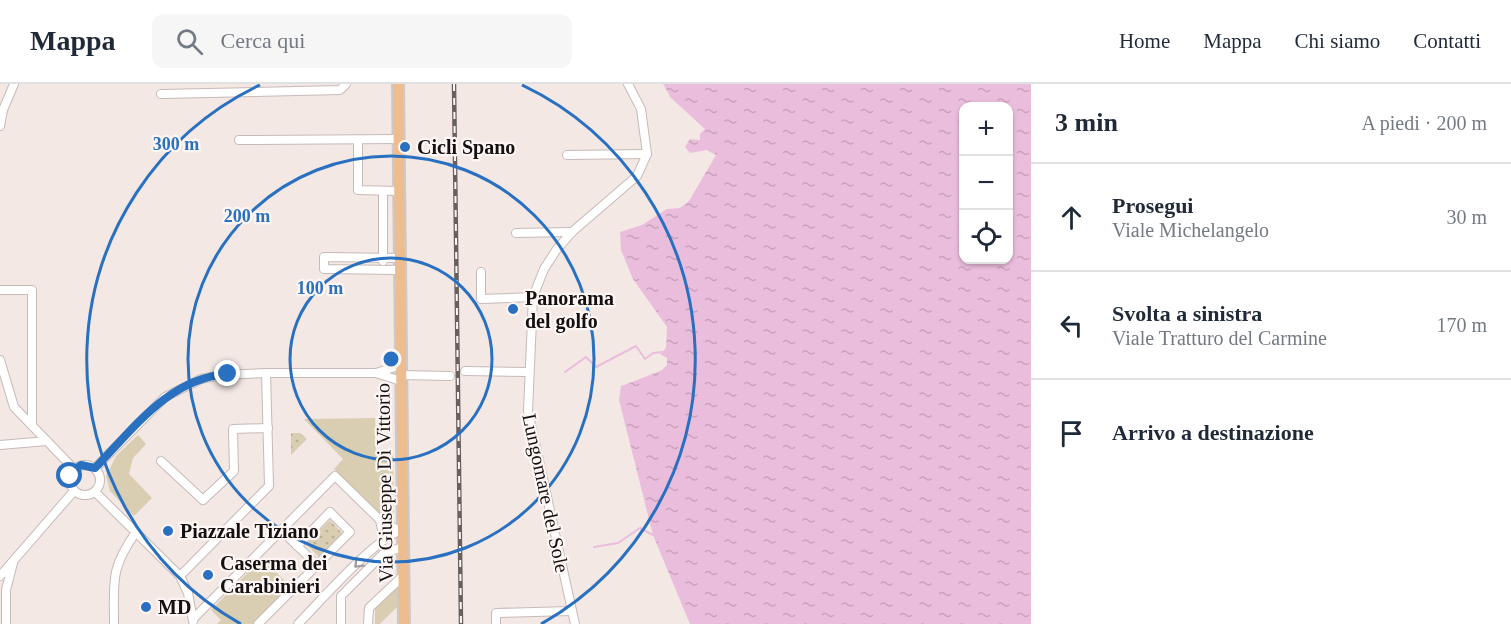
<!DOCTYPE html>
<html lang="it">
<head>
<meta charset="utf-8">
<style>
  :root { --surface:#fff; --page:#f6f6f7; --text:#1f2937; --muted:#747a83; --line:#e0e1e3 }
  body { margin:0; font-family:Georgia,serif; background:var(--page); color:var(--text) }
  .controls { position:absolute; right:18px; top:18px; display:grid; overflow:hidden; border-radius:12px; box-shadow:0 2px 4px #0004 }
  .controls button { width:54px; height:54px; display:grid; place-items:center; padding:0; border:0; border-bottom:2px solid var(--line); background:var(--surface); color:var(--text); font:30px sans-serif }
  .stop { position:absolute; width:18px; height:18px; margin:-14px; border:4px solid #2970c0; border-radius:50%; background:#fff }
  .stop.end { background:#2970c0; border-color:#fff; box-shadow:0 2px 6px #0008 }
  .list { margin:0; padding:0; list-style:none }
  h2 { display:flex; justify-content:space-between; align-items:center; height:78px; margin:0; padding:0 24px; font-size:26px }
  h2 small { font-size:20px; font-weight:400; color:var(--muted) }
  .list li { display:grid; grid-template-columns:39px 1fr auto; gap:18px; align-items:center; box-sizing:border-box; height:108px; padding:0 24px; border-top:2px solid var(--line) }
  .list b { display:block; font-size:22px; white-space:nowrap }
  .list p { margin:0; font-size:20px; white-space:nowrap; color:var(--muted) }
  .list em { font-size:20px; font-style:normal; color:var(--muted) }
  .icon { flex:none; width:33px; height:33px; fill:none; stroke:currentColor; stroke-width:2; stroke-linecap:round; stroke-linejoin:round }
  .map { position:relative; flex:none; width:1031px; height:540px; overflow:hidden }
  header { display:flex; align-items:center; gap:36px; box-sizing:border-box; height:84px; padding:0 30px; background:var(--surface); border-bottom:2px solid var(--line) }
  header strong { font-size:28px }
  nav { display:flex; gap:33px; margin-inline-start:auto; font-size:21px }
  .search { width:420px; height:54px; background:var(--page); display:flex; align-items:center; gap:15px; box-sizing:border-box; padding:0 21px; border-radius:12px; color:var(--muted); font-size:22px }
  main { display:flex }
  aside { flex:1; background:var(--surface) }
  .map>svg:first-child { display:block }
</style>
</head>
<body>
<header>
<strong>Mappa</strong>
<div class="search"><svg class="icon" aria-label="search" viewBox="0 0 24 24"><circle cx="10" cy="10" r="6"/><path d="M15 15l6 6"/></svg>Cerca qui</div>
<nav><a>Home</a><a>Mappa</a><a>Chi siamo</a><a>Contatti</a></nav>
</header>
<main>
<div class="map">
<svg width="1031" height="540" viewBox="0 0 1031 540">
  <defs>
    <pattern id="grass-dots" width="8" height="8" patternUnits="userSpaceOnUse" patternTransform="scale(1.5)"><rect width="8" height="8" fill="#d9ceb1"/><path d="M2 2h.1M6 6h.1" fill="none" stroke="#b9b097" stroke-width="1.8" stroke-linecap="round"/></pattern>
    <pattern id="water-ripples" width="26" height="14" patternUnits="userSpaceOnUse" patternTransform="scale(1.5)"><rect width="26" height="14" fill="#ebbddc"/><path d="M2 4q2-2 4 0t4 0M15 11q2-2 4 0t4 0" fill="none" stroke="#c9a1bc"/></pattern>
  </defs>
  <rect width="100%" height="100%" fill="#f4e8e5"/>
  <g fill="url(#grass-dots)">
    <path d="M291 349H300L307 355 291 371Z"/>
    <path d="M330 436 343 450 319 473 306 460Z"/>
  </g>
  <g fill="#d9ceb1">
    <path d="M375 334 376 368 393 369 394 439 384 434 334 385 343 375 304 335Z"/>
    <path d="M138 351 146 360 133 374 129 390 152 414 134 432 110 407 106 392 116 372Z"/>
    <path d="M262 474 290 502 253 540H217L221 536 211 526Z"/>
    <path d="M400 498V520L380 540H375V523Z"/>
  </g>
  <path fill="url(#water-ripples)" fill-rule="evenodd" d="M663 0H1031V540H690L653 451 619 316 621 302 662 286 667 274 660 270 666 264 667 243 633 195 621 166 620 148 642 141 667 125 680 124 689 117 716 71 707 66 690 69 685 63 690 55 700 56V50L705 45 671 14ZM964 22H1008V176H964Z"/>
  <path fill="#f4e8e5" d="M657 271 667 274V281L662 286 624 301 625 297 618 300 620 299 660 283 664 276Z"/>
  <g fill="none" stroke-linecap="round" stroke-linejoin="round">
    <g stroke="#ebbddc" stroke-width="2">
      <path d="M565 288 586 273 596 283 636 262 645 275 653 269 663 268"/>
      <path d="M594 463 618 459 640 444 653 451"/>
    </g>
    <g stroke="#c6bab8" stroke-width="10">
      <g id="minor">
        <path d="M161 10 340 6 346 0"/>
        <path d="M0 42 3 26 14 0"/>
        <path d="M239 56 398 55"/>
        <path d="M358 56V106L398 107"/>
        <path d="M567 71 647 70"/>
        <path d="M383 107V177"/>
        <path d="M516 149 572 148"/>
        <path d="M399 174 324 173V185L399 186"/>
        <path d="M481 188V215L533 213"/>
        <path d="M0 206H32V341"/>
        <path d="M0 276 14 323 74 385"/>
        <path d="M465 287 528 288"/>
        <path d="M376 289 401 281"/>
        <path d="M401 291 450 292"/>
        <path d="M0 361 47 357"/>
        <path d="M161 377 203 416 234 387 233 345 268 344"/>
        <circle cx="85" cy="396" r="15"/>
        <path d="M95 384 165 313 201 295 221 291 266 289H376L401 297"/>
        <path d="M95 408 180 492 188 509 193 537"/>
        <path d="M380 436 398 446"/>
        <path d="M282 447 317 481"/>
        <path d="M0 492 74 407"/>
        <path d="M180 492 269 402 266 289"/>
        <path d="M193 535 335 392 380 436 384 455"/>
        <path d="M6 540V506L13 479"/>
        <path d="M114 540C114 497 110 485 136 448"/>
        <path d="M258 540 350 448 330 428 297 462"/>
        <path d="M298 540C317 521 380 448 404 446"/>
        <path d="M341 540V512L384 469 403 463"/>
        <path d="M368 540 369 524 404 491"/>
        <path d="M496 540V529L571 527"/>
        <path d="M575 540 528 327 533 213 544 185 557 165 572 148 637 92 647 70 641 25 628 0"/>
      </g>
    </g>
    <g stroke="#cbcaca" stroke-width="14">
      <path id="major" d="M398 0 404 540"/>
    </g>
    <use href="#minor" stroke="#fff" stroke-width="8"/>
    <use href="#major" stroke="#edbd8f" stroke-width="10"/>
    <g stroke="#67605e" stroke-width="4.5">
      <path id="rail" d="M454 0 461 540"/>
    </g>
    <use href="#rail" stroke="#fef6f5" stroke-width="2" stroke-dasharray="7" stroke-linecap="butt"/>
  </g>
  <defs><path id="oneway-chevron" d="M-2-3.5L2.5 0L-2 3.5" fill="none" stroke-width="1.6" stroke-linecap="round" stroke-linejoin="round" transform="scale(1.5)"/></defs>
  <use stroke="#a19f9f" href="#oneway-chevron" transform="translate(358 480) rotate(135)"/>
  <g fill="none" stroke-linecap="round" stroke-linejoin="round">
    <path stroke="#2970c0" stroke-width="8" d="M70 392 74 386 81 381 95 384C134 344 169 294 228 290"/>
  </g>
  <g fill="none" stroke="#2970c0" stroke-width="3">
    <circle cx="391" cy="275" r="101"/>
    <circle cx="391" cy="275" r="203"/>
    <path d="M241 540A304 304 0 0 1 260 1M522 1A304 304 0 0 1 541 540"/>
  </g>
  <g fill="#2970c0" stroke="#fef6f5" stroke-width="2">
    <circle cx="405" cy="63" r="6"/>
    <circle cx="513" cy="225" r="6"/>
    <circle cx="168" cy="447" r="6"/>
    <circle cx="208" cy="491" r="6"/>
    <circle cx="146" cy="523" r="6"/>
  </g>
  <g text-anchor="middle" stroke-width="4.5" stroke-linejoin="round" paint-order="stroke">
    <g font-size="20" font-weight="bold" fill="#14100f" stroke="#fef6f5" text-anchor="start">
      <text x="417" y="70">Cicli Spano</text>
      <text x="525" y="221">Panorama<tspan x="525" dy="23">del golfo</tspan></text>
      <text x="180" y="454">Piazzale Tiziano</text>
      <text x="220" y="486">Caserma dei<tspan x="220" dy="23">Carabinieri</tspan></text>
      <text x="158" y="530">MD</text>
    </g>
    <g font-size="20" fill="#14100f" stroke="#fef6f5">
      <text transform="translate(384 399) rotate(-91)" y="7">Via Giuseppe Di Vittorio</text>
      <text transform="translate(546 409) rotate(78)" y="7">Lungomare del Sole</text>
    </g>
  </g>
  <circle cx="391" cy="275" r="9" fill="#2970c0" stroke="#fef6f5" stroke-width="3"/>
  <g font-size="18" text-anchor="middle" font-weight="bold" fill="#2970c0" stroke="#fef6f5" stroke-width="4.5" stroke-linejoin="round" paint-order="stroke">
    <text x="176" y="66">300 m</text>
    <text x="247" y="138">200 m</text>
    <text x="320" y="210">100 m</text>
  </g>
</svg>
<div class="controls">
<button>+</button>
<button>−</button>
<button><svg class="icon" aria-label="locate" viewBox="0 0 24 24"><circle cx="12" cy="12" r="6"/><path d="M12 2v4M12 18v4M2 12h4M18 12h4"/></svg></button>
</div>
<div class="stop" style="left:70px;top:392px"></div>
<div class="stop end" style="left:228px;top:290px"></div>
</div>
<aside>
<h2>3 min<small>A piedi · 200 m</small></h2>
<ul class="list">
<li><svg class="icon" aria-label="ahead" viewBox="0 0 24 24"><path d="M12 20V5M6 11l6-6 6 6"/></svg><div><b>Prosegui</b><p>Viale Michelangelo</p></div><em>30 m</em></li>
<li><svg class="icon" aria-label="left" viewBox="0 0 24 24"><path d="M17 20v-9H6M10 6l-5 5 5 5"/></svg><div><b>Svolta a sinistra</b><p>Viale Tratturo del Carmine</p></div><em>170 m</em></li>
<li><svg class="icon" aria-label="arrive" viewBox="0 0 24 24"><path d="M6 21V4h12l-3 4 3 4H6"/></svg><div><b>Arrivo a destinazione</b></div></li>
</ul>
</aside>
</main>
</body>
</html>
